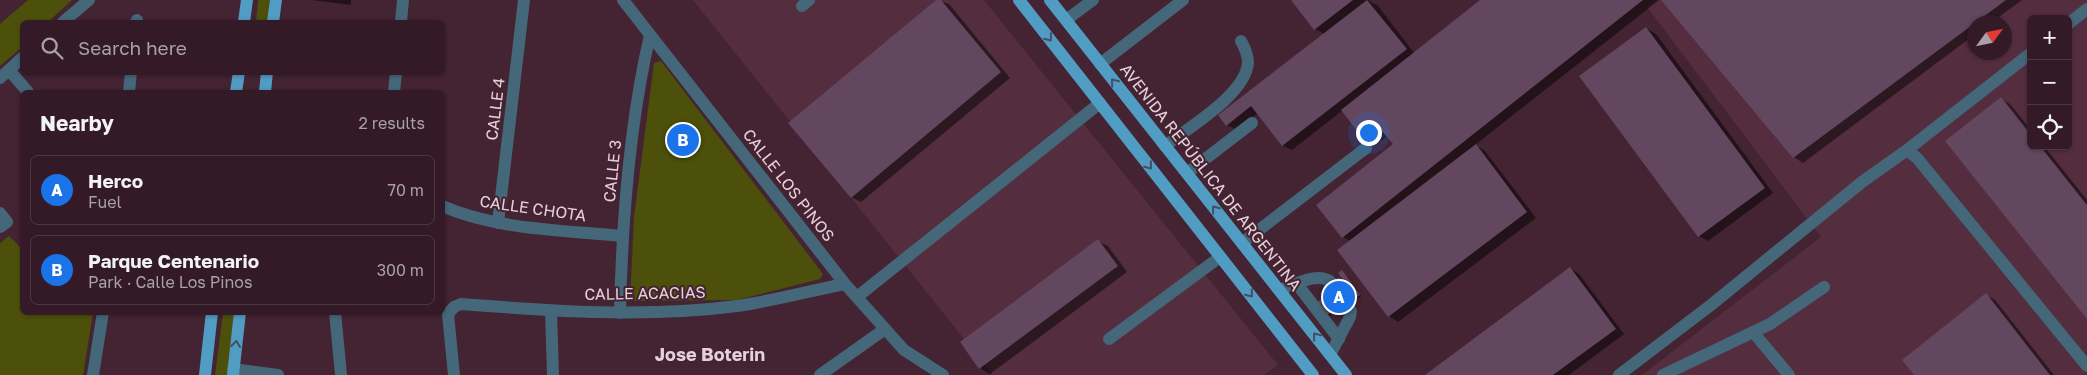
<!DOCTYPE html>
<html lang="en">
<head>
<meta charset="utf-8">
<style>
  :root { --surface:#331a26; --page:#3e2732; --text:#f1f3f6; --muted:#a9a1a7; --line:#4e3843; --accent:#1a73e8 }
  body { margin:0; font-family:"Golos Text",sans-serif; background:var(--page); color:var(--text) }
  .controls { position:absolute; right:15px; top:15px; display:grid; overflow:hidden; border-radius:8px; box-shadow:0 1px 4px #0004 }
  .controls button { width:45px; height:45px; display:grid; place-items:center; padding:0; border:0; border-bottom:1px solid var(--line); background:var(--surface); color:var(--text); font:25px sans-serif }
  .compass { position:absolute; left:1967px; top:15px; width:45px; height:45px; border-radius:50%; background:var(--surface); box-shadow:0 1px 4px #0004; rotate:57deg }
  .you { position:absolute; left:1368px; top:132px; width:18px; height:18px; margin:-12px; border:4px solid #fff; border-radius:50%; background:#1a73e8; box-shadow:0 0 0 8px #1a73e833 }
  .badge { display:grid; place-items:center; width:32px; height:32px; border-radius:50%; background:var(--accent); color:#fff; font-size:16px; font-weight:700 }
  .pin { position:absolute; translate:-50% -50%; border:2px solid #fff; box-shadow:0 1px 5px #0006 }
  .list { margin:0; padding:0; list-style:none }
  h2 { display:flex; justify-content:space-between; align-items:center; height:65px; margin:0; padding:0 20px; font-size:21px }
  h2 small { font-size:16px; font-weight:400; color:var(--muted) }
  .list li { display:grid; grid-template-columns:32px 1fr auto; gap:15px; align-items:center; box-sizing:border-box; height:70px; margin:0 10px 10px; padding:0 10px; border:1px solid var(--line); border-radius:8px }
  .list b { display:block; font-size:19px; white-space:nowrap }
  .list p { margin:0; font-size:16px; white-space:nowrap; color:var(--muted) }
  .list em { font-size:16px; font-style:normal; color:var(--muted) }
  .icon { flex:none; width:28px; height:28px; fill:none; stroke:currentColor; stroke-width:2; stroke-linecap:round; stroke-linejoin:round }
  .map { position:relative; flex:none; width:2087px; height:375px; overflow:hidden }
  .search { position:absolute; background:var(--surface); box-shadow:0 1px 4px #0004; left:20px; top:20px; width:425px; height:55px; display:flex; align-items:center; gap:12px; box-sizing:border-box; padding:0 18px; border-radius:8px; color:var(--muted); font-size:19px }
  .panel { position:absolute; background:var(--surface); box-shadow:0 1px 4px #0004; left:20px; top:90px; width:425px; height:225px; border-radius:8px }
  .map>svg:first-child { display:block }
</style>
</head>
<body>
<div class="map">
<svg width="2087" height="375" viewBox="0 0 2087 375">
  <rect width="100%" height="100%" fill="#442332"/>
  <g fill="#542d3e" fill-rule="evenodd">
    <path d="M693 0H984L1278 365 1264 375H993Z"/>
    <path d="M1657 0H2087V375H1642L1821 237 1647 7ZM2031 19H2068V146H2031ZM1974 22H2004V52H1974Z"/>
  </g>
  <g fill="#4c500a">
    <path d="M28 0H72L48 22H22V47L0 66V24Z"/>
    <path d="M258 0H271L269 22H256Z"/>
    <path d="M661 61 823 274 820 279 737 300 630 301 634 217 654 63Z"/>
    <path d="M9 236 22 249V312L93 313 83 375H0V243Z"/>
    <path d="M223 313H235L228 375H215Z"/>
  </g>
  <g fill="#0007">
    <path d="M312 0H351V5Z"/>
    <path d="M938 0 949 4 1010 78 861 202 851 197Z"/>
    <path d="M1293 0H1368L1378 6 1414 53 1482 0H1659L1475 145 1485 151 1536 218 1398 322 1389 316 1350 241 1343 237 1395 145 1388 136 1376 145 1366 140 1343 110 1292 150 1282 145 1258 113 1237 130 1227 125 1325 34 1315 29Z"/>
    <path d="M1662 0H2022L1992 22H1974V35L1803 163 1794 157Z"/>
    <path d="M1646 28 1656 34 1773 193 1708 241 1699 236Z"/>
    <path d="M2001 99 2010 104 2031 130V146H2044L2087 200V317Z"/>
    <path d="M1098 241 1108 246 1127 272 990 374 980 368 961 343Z"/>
    <path d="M1570 268 1579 274 1624 334 1569 375H1427Z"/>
    <path d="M1342 272 1361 296 1359 298 1356 297Z"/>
    <path d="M1341 280 1357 302 1346 310 1342 307 1329 316 1327 315 1332 294Z"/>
    <path d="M1986 295 1995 300 2054 375H1916Z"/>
  </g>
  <g fill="#63475f">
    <path d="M936 0H941L1001 72 851 198 788 123Z"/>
    <path d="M1291 0H1353L1314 30Z"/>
    <path d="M1367 0 1407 49 1282 146 1251 106 1226 126 1218 115Z"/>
    <path d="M1480 0H1643L1342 238 1316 205 1393 144 1380 129 1365 141 1341 110Z"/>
    <path d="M1661 0H2006L1793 158Z"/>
    <path d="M1646 27 1765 188 1698 237 1579 76Z"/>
    <path d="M2001 97 2031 135V146H2040L2087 205V319L1945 141Z"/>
    <path d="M1476 144 1527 212 1388 317 1337 250Z"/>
    <path d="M1098 239 1118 266 979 369 960 342Z"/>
    <path d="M1570 267 1616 329 1553 375H1425Z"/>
    <path d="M1342 270 1360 295 1356 298 1338 273Z"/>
    <path d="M1339 277 1356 301 1343 310 1340 306 1326 316 1317 302 1330 293 1326 286Z"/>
    <path d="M1986 293 2050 375H1914L1902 360Z"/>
  </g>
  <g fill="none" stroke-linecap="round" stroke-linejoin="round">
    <path stroke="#5c3d4b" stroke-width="12" stroke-dasharray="12 6" stroke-linecap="butt" d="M1331 282 1348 306"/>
    <g stroke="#446779" stroke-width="12">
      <path d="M623 0 845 284 904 350 943 375"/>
      <path d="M802 6 809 0"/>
      <path d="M1066 20 1093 0"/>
      <path d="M63 22 89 0"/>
      <path d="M136 22 137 20"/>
      <path d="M401 22 403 0"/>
      <path d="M2068 24 2087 9"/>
      <path d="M1100 64 1183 0"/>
      <path d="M9 70 28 92"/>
      <path d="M0 78 22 58"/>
      <path d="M129 92 131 72"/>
      <path d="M394 92 396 72"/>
      <path d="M1165 146C1189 127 1245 95 1248 63 1248 55 1245 48 1241 41"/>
      <path d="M1907 150 1917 158 2087 366"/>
      <path d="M1187 173 1252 123"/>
      <path d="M442 206C498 230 562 230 621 236"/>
      <path d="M0 213 7 222 0 227"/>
      <path d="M498 223 524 0"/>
      <path d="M1242 243 1366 148"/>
      <path d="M1297 284 1339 339"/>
      <path d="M1279 290C1294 285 1318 271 1331 282"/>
      <path d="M857 297 1100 103"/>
      <path d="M551 311 553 375"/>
      <path d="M335 312 341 375"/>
      <path d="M620 313C622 220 629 125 650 35"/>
      <path d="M1753 332 1789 375"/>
      <path d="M1109 339 1220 257"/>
      <path d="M1330 355 1350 317 1351 311 1348 306"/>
      <path d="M233 369 278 375"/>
      <path d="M93 375 103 312"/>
      <path d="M454 375 448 314 454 307 461 304C553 311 645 318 737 306 773 301 809 291 845 284"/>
      <path d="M820 375 885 329"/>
      <path d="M1619 375 1711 305 1862 182 1907 150 2031 53"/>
      <path d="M1663 375 1770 324 1824 287"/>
    </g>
    <g stroke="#509cc2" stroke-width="12">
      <path d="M1019 0 1313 375"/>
      <path d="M1050 0 1346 375"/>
      <path d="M244 22 247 0"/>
      <path d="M273 22 276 0"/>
      <path d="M236 92 239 72"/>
      <path d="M265 92 267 72"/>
      <path d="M205 375 212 312"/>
      <path d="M233 375 240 312"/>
    </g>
  </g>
  <defs><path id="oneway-chevron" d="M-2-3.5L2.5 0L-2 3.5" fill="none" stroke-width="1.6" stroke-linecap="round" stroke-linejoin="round" transform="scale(1.25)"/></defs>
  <g stroke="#484d64">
    <use href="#oneway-chevron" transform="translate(1049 38) rotate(52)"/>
    <use href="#oneway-chevron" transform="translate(1114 82) rotate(-129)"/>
    <use href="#oneway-chevron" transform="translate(1149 166) rotate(52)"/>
    <use href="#oneway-chevron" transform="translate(1215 209) rotate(-128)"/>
    <use href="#oneway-chevron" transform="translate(1250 294) rotate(52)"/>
    <use href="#oneway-chevron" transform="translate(1316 336) rotate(-128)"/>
    <use href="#oneway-chevron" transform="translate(236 344) rotate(-83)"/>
  </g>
  <g text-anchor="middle" stroke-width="4" stroke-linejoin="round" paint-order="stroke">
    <g font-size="16" fill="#e6d0d9" stroke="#442332">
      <text transform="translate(495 109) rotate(-83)" y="6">CALLE 4</text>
      <text transform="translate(612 171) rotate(-84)" y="6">CALLE 3</text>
      <text transform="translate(1211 177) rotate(52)" y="6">AVENIDA REPÚBLICA DE ARGENTINA</text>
      <text transform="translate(789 185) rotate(52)" y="6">CALLE LOS PINOS</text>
      <text transform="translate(533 208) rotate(8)" y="6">CALLE CHOTA</text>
      <text transform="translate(645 293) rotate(-1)" y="6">CALLE ACACIAS</text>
    </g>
    <g font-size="18" font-weight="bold" fill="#e6d0d9" stroke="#442332">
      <text x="710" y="361">Jose Boterin</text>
    </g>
  </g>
</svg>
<div class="controls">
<button>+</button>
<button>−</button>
<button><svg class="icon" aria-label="locate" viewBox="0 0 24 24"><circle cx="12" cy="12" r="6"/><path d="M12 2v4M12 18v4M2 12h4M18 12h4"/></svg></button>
</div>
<svg class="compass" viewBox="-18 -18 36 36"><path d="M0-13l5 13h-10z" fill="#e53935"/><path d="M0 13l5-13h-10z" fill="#a9a1a7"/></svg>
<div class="you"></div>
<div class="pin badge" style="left:1339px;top:297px">A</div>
<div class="pin badge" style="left:683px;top:140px">B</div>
<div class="search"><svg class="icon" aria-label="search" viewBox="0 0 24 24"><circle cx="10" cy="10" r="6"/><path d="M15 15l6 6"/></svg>Search here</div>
<section class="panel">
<h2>Nearby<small>2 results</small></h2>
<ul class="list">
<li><span class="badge">A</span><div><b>Herco</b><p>Fuel</p></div><em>70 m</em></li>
<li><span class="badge">B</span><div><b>Parque Centenario</b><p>Park · Calle Los Pinos</p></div><em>300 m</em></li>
</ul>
</section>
</div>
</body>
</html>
